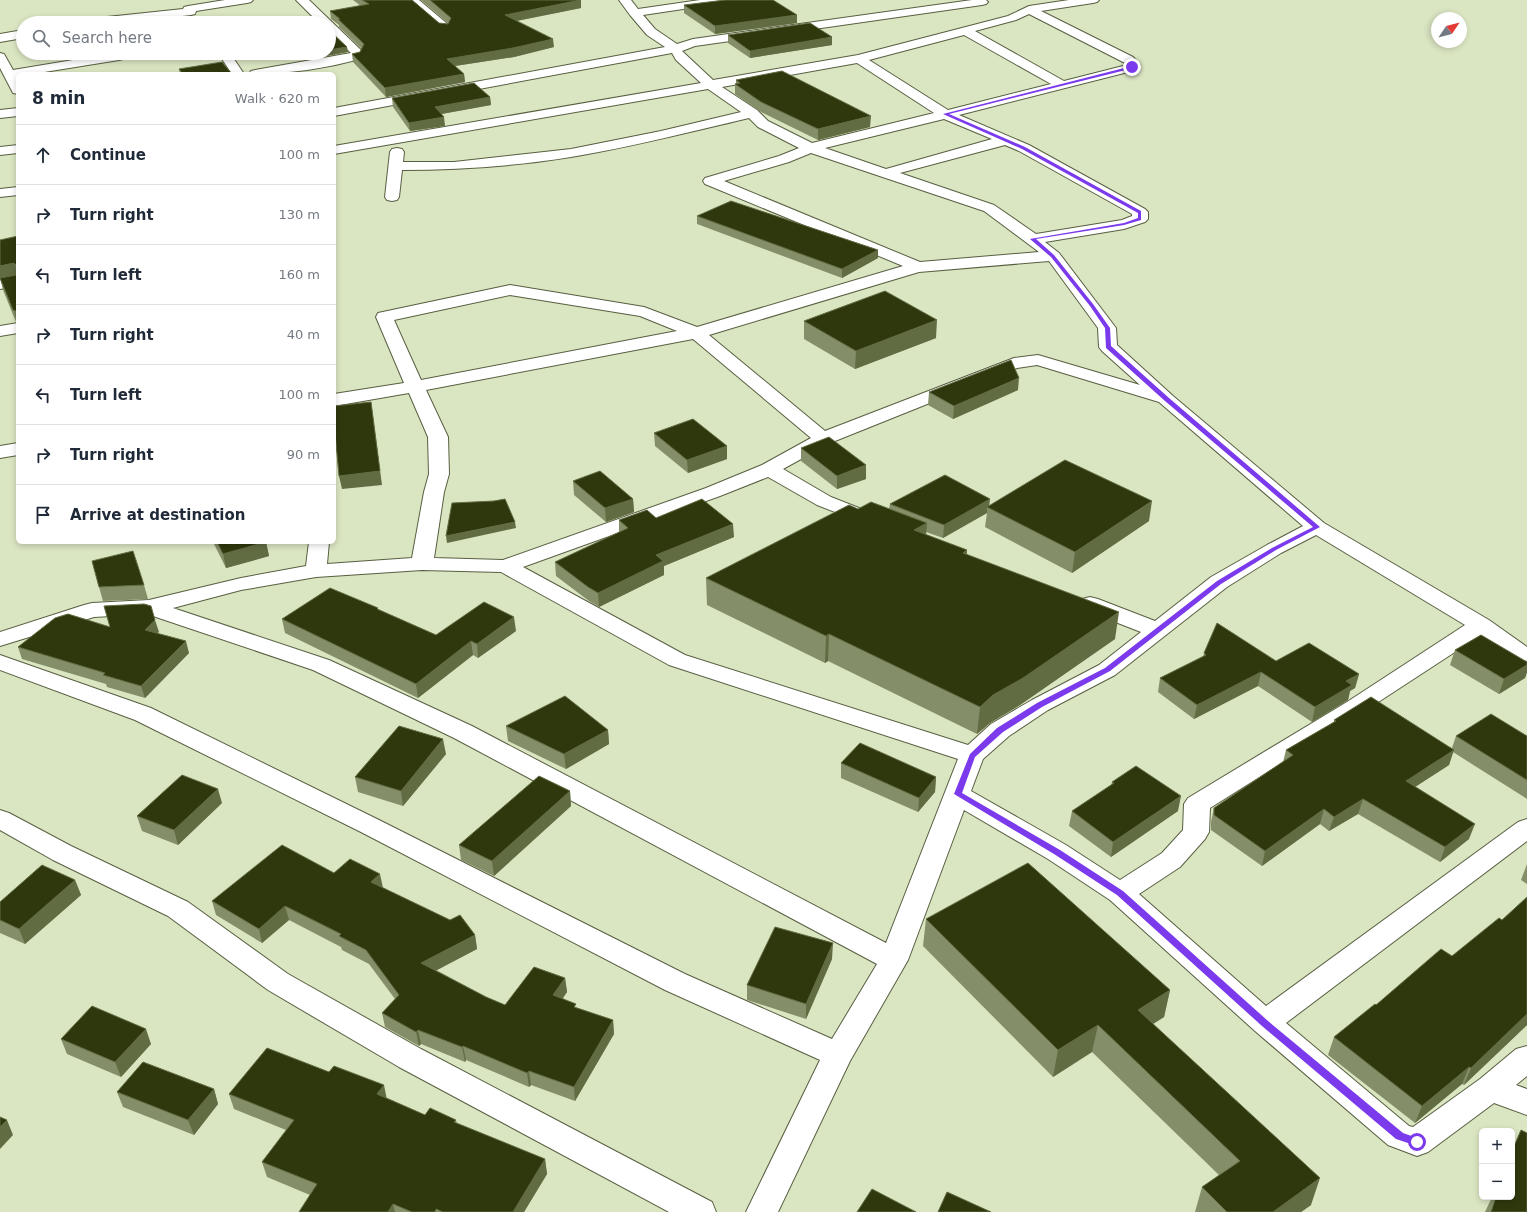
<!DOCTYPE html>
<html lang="en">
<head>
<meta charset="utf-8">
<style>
  :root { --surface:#fff; --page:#f6f6f7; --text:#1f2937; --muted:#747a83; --line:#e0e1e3 }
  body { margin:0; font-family:"DejaVu Sans",sans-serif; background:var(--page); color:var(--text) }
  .controls { position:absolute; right:12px; bottom:12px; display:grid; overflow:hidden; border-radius:6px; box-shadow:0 2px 6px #0003 }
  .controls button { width:36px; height:36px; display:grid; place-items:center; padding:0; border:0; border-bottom:1px solid var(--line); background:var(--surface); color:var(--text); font:20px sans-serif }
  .compass { position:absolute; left:1431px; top:12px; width:36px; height:36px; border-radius:50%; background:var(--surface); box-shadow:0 2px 6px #0003; rotate:55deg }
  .stop { position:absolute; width:12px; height:12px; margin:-9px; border:3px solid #7c3aed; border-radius:50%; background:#fff }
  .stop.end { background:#7c3aed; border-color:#fff; box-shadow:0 1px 4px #0008 }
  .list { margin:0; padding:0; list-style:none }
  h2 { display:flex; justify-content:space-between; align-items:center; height:52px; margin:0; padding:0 16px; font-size:17px }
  h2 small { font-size:13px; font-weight:400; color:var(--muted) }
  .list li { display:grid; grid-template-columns:26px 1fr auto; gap:12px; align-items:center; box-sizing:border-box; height:60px; padding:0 16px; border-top:1px solid var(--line) }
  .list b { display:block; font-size:15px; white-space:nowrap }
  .list em { font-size:13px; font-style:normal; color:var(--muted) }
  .icon { flex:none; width:22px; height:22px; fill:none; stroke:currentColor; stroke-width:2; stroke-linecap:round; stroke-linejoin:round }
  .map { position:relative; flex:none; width:1527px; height:1212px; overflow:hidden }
  .search { position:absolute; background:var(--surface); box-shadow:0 2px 6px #0003; left:16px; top:16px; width:320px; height:44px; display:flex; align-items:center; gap:10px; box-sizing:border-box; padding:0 14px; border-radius:22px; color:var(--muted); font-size:15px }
  .panel { position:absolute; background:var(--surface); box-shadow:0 2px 6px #0003; left:16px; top:72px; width:320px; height:472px; border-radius:6px }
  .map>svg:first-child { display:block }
</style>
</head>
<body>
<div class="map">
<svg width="1527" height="1212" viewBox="0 0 1527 1212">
  <rect width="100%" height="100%" fill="#dae5c2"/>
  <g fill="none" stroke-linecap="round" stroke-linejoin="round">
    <g stroke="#575f41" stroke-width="2">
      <g id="street">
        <path d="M225 0H253L251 2 247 3 196 11 195 14 191 15 121 23H82L84 21 88 19 183 9 184 7 188 6Z"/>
        <path d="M296 0H309L364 53 360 59C324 69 286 74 249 74L251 71 255 70 351 53 329 32V23H319Z"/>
        <path d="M406 0H419L451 27 449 30H441Z"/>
        <path d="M619 0H631L638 9 700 0H729L727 2 723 3 643 15 655 29 677 44 693 39 972 0H986L988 2 986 4 982 5 695 46 682 51 713 80 858 55 1008 16 1029 6 1069 0H1099L1097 2 1093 3 1041 11 1133 57 1140 65 1136 70 959 115 1029 145 1145 209 1148 212V219L1145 222 1124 229 1045 242 1059 253 1116 328 1117 345 1173 396 1324 523 1489 620 1527 647V661L1509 656 1481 635 1363 712 1210 808 1209 832 1205 839 1180 867 1139 894 1266 1006 1518 822 1527 819V841L1286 1023 1409 1126 1413 1127 1480 1079 1516 1049 1527 1046V1076L1516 1085 1527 1089V1115L1494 1103 1428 1152 1417 1156 1388 1145 1255 1031 1110 900 1048 859 964 810 908 960 850 1061 778 1212H746L820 1060 665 990 361 832 135 720 0 670V655L151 708 379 820 685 974 832 1039 877 964 454 738 313 670 147 614 94 617 0 646V632L84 605 92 603 149 600 241 578 306 566 309 542H329L327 564 412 558 424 492 429 474 428 437 409 393 334 406V394L404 383 376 317 378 313 510 285 644 307 697 327 903 266 705 184 703 181 705 178 779 156 799 148 758 127 749 118C690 132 631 147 571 157 516 166 459 170 402 170L399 197 397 200 392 201 387 200 385 197 390 152 392 149 397 148 402 149 404 152 403 162H454L571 149 661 131 741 112 708 89 334 154V146L701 83 676 60 672 53 334 116V108L665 47 647 35 630 15ZM1029 14 1125 63 1127 65 1064 81 975 31 1016 20ZM964 35 1051 84 948 110 869 60ZM857 63 934 113 812 143 768 121 757 110 722 87ZM944 119 992 139 886 169 825 148ZM1005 145 1019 151 1132 214V216L1122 220 1036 234 994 205 900 173ZM811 153 984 211 1039 252 920 262 724 181 789 162ZM1049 261 1098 328 1099 347 1102 351 1140 385 1038 355 1014 358 825 431 709 335 919 272ZM510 295 640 316 677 331 421 380 394 320ZM693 339 811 438 762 465 706 488 503 560 434 558 444 492 449 474 448 437 426 390ZM1037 365 1159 402 1303 526 1267 545 1211 577 1155 621 1098 599 1090 597 1082 599 1079 604 1082 609 1141 632 1099 665 1032 700 991 724 968 745 685 655 523 567 720 496 768 477 817 505 863 523 870 525 877 523 880 519 877 515 831 497 783 469 830 443 1017 368ZM1316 535 1465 625 1347 702 1188 798 1184 804 1183 830 1162 853 1120 880 1066 845 971 791 983 759 1009 736 1048 710 1115 675 1227 587 1281 553ZM422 570 501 572 669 665 958 759 886 943 472 726 329 660 173 608 241 590 316 577Z"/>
        <path d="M23 30V38L0 42V34Z"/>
        <path d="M0 53 4 54 13 70 115 53H123L125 56 123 59 119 60 32 74H18V94L13 93 0 68Z"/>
        <path d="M218 53H230L244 74H232Z"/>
        <path d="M18 108V116L0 118V110Z"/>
        <path d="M18 145V153L0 155V147Z"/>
        <path d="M18 187V195L0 197V189Z"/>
        <path d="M18 276V286L0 289V279Z"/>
        <path d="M18 323V333L0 336V326Z"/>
        <path d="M18 443V455L0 458V446Z"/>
        <path d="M0 810 9 813 71 846 188 902 288 974 421 1049 712 1202 716 1212H669L399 1067 268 990 168 916 53 860 0 830Z"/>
      </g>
    </g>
    <use href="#street" fill="#fff" fill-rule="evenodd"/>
  </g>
  <g fill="#848e68">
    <path d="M353 0H412L439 23 448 24V23L421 0H580L581 8 517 21 554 47 514 57 455 66 464 74 465 82 386 97 353 62 352 54 360 52 362 49 339 27V25L331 19 330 11 361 6Z"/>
    <path d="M684 5 797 23 715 34 684 13Z"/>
    <path d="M728 35 832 37V45L750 58 728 43Z"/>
    <path d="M348 52 310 59 304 53H329Z"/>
    <path d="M179 69 232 74H180Z"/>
    <path d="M736 80 870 127 818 140 761 112 735 94V84L736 83Z"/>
    <path d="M490 97 491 105 441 114 445 126 410 131 393 107 392 98Z"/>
    <path d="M697 216 878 250V258L842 278 697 224Z"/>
    <path d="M18 236V324L17 322H16L3 290 0 278 16 275 0 278Z"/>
    <path d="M804 321 936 338 855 369 804 339Z"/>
    <path d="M1018 390 953 419 928 405 929 392Z"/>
    <path d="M654 433 727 459 688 473 655 446Z"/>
    <path d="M801 448 866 479 837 489 801 461Z"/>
    <path d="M573 481 633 499 634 512 606 522 574 495Z"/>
    <path d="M890 504 989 506 1149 521 1072 573 985 527 987 513 943 538 926 532V535L967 550V554L1115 639 1020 705 990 723 977 734 828 661 825 663 707 605 706 578 858 509H889Z"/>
    <path d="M619 520 734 537 664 566V575L599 607 589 601 556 576 555 562 619 532Z"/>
    <path d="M213 542H266L269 556 226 568Z"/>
    <path d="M144 585 148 599 103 601 99 587Z"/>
    <path d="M378 609 436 635 516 631 478 658 473 655 418 698 285 633 282 619Z"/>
    <path d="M110 627 159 632 157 633 189 653 145 698 107 687 106 684 22 659 18 647Z"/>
    <path d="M1455 650 1527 662V672L1525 678 1499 694 1450 665Z"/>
    <path d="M1204 653 1276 661 1359 674 1355 688 1350 691 1348 700 1312 722 1258 686 1194 719 1158 692 1160 678 1203 657Z"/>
    <path d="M1334 720 1452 748 1456 736H1527V799L1453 752 1449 765 1415 787 1469 839 1440 862 1358 814 1329 831 1320 824 1262 866 1211 830V822L1214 808 1283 762 1286 750 1334 722Z"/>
    <path d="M506 726 608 730 609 744 566 769 508 741Z"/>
    <path d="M446 754 403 806 358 792 355 777Z"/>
    <path d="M841 763 936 777 935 792 918 812 841 778Z"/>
    <path d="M1112 782 1178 811 1111 857 1069 826 1072 811 1111 786Z"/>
    <path d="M570 791 571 806 494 876 461 860 459 845Z"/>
    <path d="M222 803 178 845 142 831 137 816Z"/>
    <path d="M1527 864V884L1521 880Z"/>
    <path d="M334 873 383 888 475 935 477 949 436 970 486 997 505 1005 565 978 567 992 563 998 577 1008 613 1020 614 1034 575 1101 531 1085 529 1087 466 1060 465 1062 421 1044 419 1046 385 1027 382 1013 395 999 369 964 342 950 341 947 289 920 262 943 216 915 212 901Z"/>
    <path d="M75 880 81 895 25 944 0 933V902Z"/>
    <path d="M926 919 1170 990 1164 1017 1153 1024 1311 1205 1301 1212H1195L1202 1187 1219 1175 1092 1052 1053 1077 923 946Z"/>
    <path d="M1452 956 1527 1025 1464 1085 1462 1084 1415 1123 1328 1055 1334 1037 1376 1005Z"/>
    <path d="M832 959 806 1019 747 1000V985Z"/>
    <path d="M61 1039 151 1044 121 1077 67 1054Z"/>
    <path d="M214 1089 218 1104 194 1135 123 1107 117 1092Z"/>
    <path d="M229 1094 387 1098 425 1115 456 1120 457 1124 545 1159 547 1174 524 1212H299L310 1195 267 1177 262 1162 286 1130 234 1109Z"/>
    <path d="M1492 1197H1512L1527 1212H1485Z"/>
  </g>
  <g fill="#626c43">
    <path d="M581 0V8L506 23 505 15Z"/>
    <path d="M797 15V23L715 34V26Z"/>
    <path d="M832 37V45L750 58V51Z"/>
    <path d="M553 39 554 47 514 57 448 67 447 59Z"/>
    <path d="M347 47 348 52 310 59 309 54 314 53H329V50Z"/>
    <path d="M464 74 465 82 386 97 385 88Z"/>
    <path d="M490 97 491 105 436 115 435 107Z"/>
    <path d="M871 116 870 127 818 140V129Z"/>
    <path d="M444 117 445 126 410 131 409 123Z"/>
    <path d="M878 250V258L842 278V269Z"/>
    <path d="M14 263 18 275 0 278V266Z"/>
    <path d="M16 317H18V324Z"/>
    <path d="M937 320 936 338 855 369 856 351Z"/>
    <path d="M1019 378 1018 390 953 419 954 406Z"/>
    <path d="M371 402 382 485 342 489 339 476Z"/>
    <path d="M727 446V459L688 473 687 460Z"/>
    <path d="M866 465V479L837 489V476Z"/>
    <path d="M633 499 634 512 606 522 605 508Z"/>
    <path d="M990 499 989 508 987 507V513L943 538 944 525Z"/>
    <path d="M1152 501 1149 521 1072 573 1075 552Z"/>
    <path d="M515 522 516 528 447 543 446 536Z"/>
    <path d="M927 523 925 549 914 530Z"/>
    <path d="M733 524 734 537 664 566V575L599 607 598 593 656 555Z"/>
    <path d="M266 542 269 556 226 568 223 554Z"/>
    <path d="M967 550 965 577 963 553Z"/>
    <path d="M1119 612 1115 639 1020 705 990 723 977 734 980 707 993 695Z"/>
    <path d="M514 617 516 631 478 658 477 644Z"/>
    <path d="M155 620 159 632 148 641 145 630Z"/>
    <path d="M829 634 828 661 825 663 826 636Z"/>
    <path d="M186 641 189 653 145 698 141 686Z"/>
    <path d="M471 641 473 655 418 698 416 684Z"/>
    <path d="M1527 665V672L1525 678 1499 694 1504 679Z"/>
    <path d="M1261 672 1258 686 1194 719 1197 705Z"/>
    <path d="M1359 674 1355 688 1350 691 1348 700 1312 722 1315 707 1346 681Z"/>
    <path d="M608 730 609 744 566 769 564 754Z"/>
    <path d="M443 739 446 754 403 806 401 791Z"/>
    <path d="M1454 750 1449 765 1401 796 1406 781Z"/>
    <path d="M936 777 935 792 918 812 919 798Z"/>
    <path d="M218 789 222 803 178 845 174 830Z"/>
    <path d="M570 791 571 806 494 876 492 861Z"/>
    <path d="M1181 796 1178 811 1111 857 1113 842Z"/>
    <path d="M1363 799 1358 814 1329 831 1334 817Z"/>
    <path d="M1324 809 1320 824 1262 866 1265 851Z"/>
    <path d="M1475 824 1469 839 1440 862 1445 847Z"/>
    <path d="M380 874 383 888 371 882Z"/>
    <path d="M75 880 81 895 25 944 19 929Z"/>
    <path d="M285 906 289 920 262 943 259 929Z"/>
    <path d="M475 935 477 949 424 977 421 963Z"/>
    <path d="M833 943 832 959 806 1019V1004Z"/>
    <path d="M565 978 567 992 555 1009 553 995Z"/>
    <path d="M1170 990 1164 1017 1132 1037 1138 1010Z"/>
    <path d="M1527 1014V1025L1464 1085 1471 1068Z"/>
    <path d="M613 1020 614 1034 575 1101 574 1087Z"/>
    <path d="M1098 1025 1092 1052 1053 1077 1058 1050Z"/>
    <path d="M146 1029 151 1044 121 1077 115 1062Z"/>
    <path d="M418 1030 421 1044 419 1046 416 1032Z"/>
    <path d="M463 1046 466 1060 465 1062 462 1047Z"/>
    <path d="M1469 1067 1462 1084 1415 1123 1422 1106Z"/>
    <path d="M529 1071 531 1085 529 1087 527 1073Z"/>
    <path d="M384 1085 387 1100 377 1094Z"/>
    <path d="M214 1089 218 1104 194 1135 188 1120Z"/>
    <path d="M7 1120 13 1135 0 1149V1127Z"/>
    <path d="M545 1159 547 1174 524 1212H513Z"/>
    <path d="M1320 1178 1311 1205 1301 1212H1273Z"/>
    <path d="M393 1204 395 1212H388Z"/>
  </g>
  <g fill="#2f380d" stroke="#626c43">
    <path d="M362 0H412L439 23 448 24 451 18 430 0H581L505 15 553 39 513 48 447 59 464 74 385 88 352 54 360 52 364 44 338 19H340L330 11 369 4Z"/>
    <path d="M725 0H773L797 15 715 26 684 5Z"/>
    <path d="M810 23 832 37 750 51 728 35Z"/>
    <path d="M329 30 347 47 329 50Z"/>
    <path d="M222 62 232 74H183L179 69Z"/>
    <path d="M782 71 871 116 818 129 761 102 735 84 740 83 736 80Z"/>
    <path d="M474 83 490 97 435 107 444 117 409 123 392 98Z"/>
    <path d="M731 201 878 250 842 269 697 216Z"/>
    <path d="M18 236V317H16V311L13 310 0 278 16 275V265L14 263 0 266V240Z"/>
    <path d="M885 291 937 320 856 351 804 321Z"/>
    <path d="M1011 360 1019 378 954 406 929 392Z"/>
    <path d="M371 402 380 471 339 476 334 421V406Z"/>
    <path d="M693 419 727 446 687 460 654 433Z"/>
    <path d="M829 437 866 465 837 476 801 448Z"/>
    <path d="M1065 460 1152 501 1075 552 987 507Z"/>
    <path d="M600 471 633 499 605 508 573 481Z"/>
    <path d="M945 475 990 499 944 525 890 504Z"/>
    <path d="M505 499 515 522 446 536 452 503 494 501Z"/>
    <path d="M702 499 733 524 656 555 663 561 598 593 588 587 555 562 628 528 619 520 647 510 656 518Z"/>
    <path d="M871 502 927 523 914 530 967 550 963 553 1119 612 1023 678 993 695 980 707 829 634 826 636 706 578 849 505 858 509Z"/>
    <path d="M217 542H266L223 554Z"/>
    <path d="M133 551 144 585 99 587 92 561Z"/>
    <path d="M330 588 378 608 377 609 436 635 484 602 514 617 477 644 471 641 416 684 282 619Z"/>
    <path d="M144 604 151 606 155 620 145 630 186 641 141 686 103 675 105 673 18 647 55 618 68 614 110 627 104 606Z"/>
    <path d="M1217 623 1276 661 1309 643 1359 674 1346 681 1352 685 1315 707 1261 672 1197 705 1160 678 1206 655 1204 653Z"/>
    <path d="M1481 635 1527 662V665L1504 679 1455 650Z"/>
    <path d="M565 696 608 730 564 754 506 726Z"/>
    <path d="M1371 697 1454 750 1406 781 1475 824 1445 847 1363 799 1334 817 1324 809 1265 851 1214 815V808L1293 755 1286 750 1336 721 1334 720Z"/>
    <path d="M1491 714 1527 736V780L1456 736Z"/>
    <path d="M399 726 443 739 401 791 355 777Z"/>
    <path d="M860 743 936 777 919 798 841 763Z"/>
    <path d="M1136 766 1181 796 1113 842 1072 811 1114 783 1112 782Z"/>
    <path d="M182 775 218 789 174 830 137 816Z"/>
    <path d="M539 776 570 791 492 861 459 845Z"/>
    <path d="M282 845 334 873 350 859 380 874 371 882 450 920 460 915 475 935 421 963 486 997 505 1005 534 967 565 978 553 995 576 1004 574 1007 613 1020 574 1087 529 1071 527 1073 463 1046 462 1047 418 1030 416 1032 382 1013 399 995 366 950 339 936 341 934 285 906 259 929 212 901Z"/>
    <path d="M1028 863 1170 990 1138 1010 1320 1178 1273 1212H1227L1202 1187 1240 1161 1098 1025 1058 1050 926 919Z"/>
    <path d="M42 865 75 880 19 929 0 920V902Z"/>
    <path d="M1527 897V1014L1471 1068 1469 1067 1422 1106 1334 1037 1375 1004 1376 1005 1441 949 1452 956 1499 918 1502 920Z"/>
    <path d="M775 927 833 943 806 1004 747 985Z"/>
    <path d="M92 1006 146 1029 115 1062 61 1039Z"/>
    <path d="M267 1048 329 1072 334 1066 384 1085 377 1094 425 1115 430 1108 456 1120 454 1122 545 1159 513 1212H443L436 1209 435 1212H412L393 1204 388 1212H299L317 1184 262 1162 294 1120 229 1094Z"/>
    <path d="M143 1062 214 1089 188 1120 117 1092Z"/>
    <path d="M0 1117 7 1120 0 1127Z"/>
    <path d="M1521 1130 1527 1133V1212H1491L1496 1197H1512V1151Z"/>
    <path d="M872 1189 916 1212H857Z"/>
    <path d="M947 1192 991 1212H938Z"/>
  </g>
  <path fill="#7c3aed" d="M1132 66 1134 68 949 114 1025 147 1141 211V220L1124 225 1036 239 1054 255 1093 304 1110 328 1111 346 1169 398 1320 527 1276 550 1221 584 1110 671 1042 707 1003 732 975 757 962 793 1060 850 1123 891 1268 1021 1403 1133 1420 1139 1421 1142 1420 1145 1417 1146 1396 1139 1262 1026 1117 895 1054 854 954 794 970 754 997 728 1037 703 1105 668 1217 581 1272 548 1313 527 1165 401 1106 348 1105 328 1090 306 1051 257 1030 239 1124 223 1138 218V213L1022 149 943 114Z"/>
</svg>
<div class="controls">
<button>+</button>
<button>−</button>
</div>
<svg class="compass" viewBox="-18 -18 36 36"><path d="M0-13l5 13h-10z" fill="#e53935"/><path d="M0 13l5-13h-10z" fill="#747a83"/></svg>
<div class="stop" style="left:1417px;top:1142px"></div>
<div class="stop end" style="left:1132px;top:67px"></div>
<div class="search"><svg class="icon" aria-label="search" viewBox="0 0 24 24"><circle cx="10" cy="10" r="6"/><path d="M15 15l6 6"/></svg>Search here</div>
<section class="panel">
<h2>8 min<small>Walk · 620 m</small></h2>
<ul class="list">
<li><svg class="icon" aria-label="ahead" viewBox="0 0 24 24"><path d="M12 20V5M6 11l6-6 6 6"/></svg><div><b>Continue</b></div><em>100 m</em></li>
<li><svg class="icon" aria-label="right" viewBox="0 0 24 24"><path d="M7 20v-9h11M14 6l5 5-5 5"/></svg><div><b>Turn right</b></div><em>130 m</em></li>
<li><svg class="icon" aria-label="left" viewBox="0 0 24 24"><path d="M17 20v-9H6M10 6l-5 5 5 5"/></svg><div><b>Turn left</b></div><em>160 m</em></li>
<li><svg class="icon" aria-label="right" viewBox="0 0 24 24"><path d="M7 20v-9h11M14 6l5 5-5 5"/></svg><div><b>Turn right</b></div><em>40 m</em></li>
<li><svg class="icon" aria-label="left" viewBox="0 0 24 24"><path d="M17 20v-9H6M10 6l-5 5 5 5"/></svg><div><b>Turn left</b></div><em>100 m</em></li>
<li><svg class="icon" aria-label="right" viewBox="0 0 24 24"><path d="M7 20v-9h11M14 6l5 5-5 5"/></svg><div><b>Turn right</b></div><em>90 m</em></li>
<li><svg class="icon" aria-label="arrive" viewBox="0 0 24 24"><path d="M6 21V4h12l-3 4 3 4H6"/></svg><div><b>Arrive at destination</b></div></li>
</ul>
</section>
</div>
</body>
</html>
